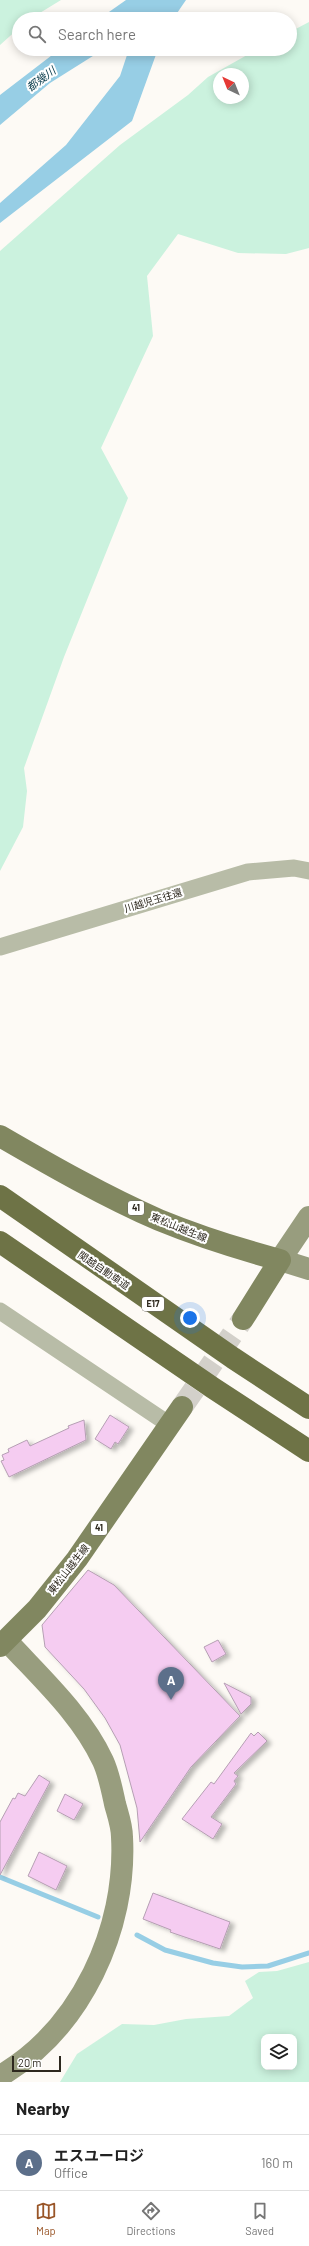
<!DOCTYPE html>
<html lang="en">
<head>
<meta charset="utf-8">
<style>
  :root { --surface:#fff; --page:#f6f6f6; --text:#222; --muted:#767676; --line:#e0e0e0; --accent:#995527 }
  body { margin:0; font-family:Barlow,"Noto Sans JP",sans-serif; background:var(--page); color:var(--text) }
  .controls { position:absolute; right:12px; bottom:12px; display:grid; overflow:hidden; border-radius:8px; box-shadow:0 2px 10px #0003 }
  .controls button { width:36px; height:36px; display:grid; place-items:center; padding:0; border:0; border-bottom:1px solid var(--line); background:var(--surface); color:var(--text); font:20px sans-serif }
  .compass { position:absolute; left:213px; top:68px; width:36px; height:36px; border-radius:50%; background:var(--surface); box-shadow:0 2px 10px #0003; rotate:317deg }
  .scale { position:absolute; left:12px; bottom:10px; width:49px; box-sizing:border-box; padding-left:4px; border:2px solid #2d281e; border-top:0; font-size:11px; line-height:14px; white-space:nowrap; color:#2d281e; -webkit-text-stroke:3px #fff; paint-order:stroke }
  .you { position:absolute; left:190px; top:1318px; width:14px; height:14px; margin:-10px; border:3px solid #fff; border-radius:50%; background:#1a73e8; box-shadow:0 0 0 6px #1a73e833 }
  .badge { display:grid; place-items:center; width:26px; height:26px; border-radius:50%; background:var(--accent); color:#fff; font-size:13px; font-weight:700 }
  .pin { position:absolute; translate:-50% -33px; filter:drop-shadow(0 1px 2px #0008) }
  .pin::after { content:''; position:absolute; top:21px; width:14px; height:12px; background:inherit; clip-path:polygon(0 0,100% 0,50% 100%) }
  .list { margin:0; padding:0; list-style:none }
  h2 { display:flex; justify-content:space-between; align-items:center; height:52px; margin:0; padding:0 16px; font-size:17px }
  h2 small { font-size:13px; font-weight:400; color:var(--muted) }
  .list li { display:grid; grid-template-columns:26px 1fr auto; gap:12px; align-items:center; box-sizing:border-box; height:56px; padding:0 16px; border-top:1px solid var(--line) }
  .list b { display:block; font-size:15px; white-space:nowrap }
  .list p { margin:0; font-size:13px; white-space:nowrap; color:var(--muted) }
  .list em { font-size:13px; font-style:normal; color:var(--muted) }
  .icon { flex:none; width:22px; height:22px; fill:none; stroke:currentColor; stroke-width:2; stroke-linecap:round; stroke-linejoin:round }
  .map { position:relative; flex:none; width:309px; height:2082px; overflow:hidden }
  .search { position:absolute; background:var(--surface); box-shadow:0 2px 10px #0003; left:12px; right:12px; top:12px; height:44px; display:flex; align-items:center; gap:10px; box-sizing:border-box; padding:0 14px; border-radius:22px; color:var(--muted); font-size:15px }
  .sheet { height:108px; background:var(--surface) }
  nav { display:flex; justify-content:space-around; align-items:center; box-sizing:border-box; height:56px; border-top:1px solid var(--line); background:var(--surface); font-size:11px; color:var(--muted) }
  nav a { display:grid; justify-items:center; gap:2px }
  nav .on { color:var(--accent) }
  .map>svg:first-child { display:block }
</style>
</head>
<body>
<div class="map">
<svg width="309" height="2082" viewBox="0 0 309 2082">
  <defs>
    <filter id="shadow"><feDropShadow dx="4.5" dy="2.5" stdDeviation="2" flood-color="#0004"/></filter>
  </defs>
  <rect width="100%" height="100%" fill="#fdfaf5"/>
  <g fill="#cbf2de" fill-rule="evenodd">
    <path d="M0 0H61L30 19H19V28L0 45Z"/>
    <path d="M309 22V248L286 254 238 253 178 234 147 276 153 336 101 448 128 498 64 657 24 768 27 791 23 827 0 871V251L120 145 188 95 208 77 258 49H290V32ZM219 74H243V98H219Z"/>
    <path d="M309 1962V2082H60L77 2054 122 2024 154 2025 186 2019 229 2016 253 1998 245 1981 259 1972 277 1971ZM264 2037H294V2067H264Z"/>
  </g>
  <g fill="#97cee5">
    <path d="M126 0H186L173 19H99Z"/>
    <path d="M60 49H104L50 83 0 125V95Z"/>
    <path d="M129 49H158L132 121 0 223V203L66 145 120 76Z"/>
  </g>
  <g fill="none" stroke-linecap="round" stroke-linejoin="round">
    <g stroke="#97cee5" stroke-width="5">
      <path d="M0 1877 98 1917"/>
      <path d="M137 1935 165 1950 213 1963 242 1967 268 1966 309 1953"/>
    </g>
  </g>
  <g fill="#f5ccf1" stroke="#b59fb3" filter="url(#shadow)">
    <path d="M110 1415 129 1427 118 1444 115 1442 111 1449 95 1439Z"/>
    <path d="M84 1420 86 1440 9 1477 1 1461 4 1460 2 1455 9 1452 8 1449 27 1440 30 1446 69 1428 68 1426Z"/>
    <path d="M88 1570 114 1585 240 1716 191 1767 140 1842 137 1808 120 1745 105 1718 84 1689 45 1647 42 1625Z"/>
    <path d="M218 1640 226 1654 212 1662 204 1647Z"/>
    <path d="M224 1683 251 1697V1704L241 1714Z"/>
    <path d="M258 1732 267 1741 234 1773 238 1776 234 1781 236 1784 211 1817 222 1824 213 1839 182 1819 211 1782 214 1784 251 1733 254 1736Z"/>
    <path d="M39 1775 50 1782 0 1875V1822L13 1798 15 1799 18 1793 25 1796Z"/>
    <path d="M65 1794 83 1804 74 1820 57 1811Z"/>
    <path d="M39 1852 67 1866 56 1890 28 1876Z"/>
    <path d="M153 1893 230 1922 220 1949 170 1932 171 1930 143 1919Z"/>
  </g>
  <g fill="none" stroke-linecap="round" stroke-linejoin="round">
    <path stroke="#d3d0ca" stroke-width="22" stroke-dasharray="22 11" stroke-linecap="butt" d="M182 1407 243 1319"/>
    <g stroke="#b8bca7" stroke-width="17">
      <path d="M0 947 248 872 294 868 309 871"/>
      <path d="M0 1311 170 1425"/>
    </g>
    <g stroke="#989d7e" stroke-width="22">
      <path d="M309 1217 280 1260 309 1269"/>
      <path d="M0 2076C81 2029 127 1929 122 1837 122 1826 118 1815 115 1804 112 1790 109 1774 103 1761 81 1714 41 1678 7 1641"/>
    </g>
    <g stroke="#818760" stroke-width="22">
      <path d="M0 1136C50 1165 106 1197 159 1220 198 1236 239 1249 280 1260L243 1319"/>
      <path d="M0 1646 37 1609 77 1559 182 1407"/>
    </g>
    <g stroke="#6e7346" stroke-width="22">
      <path d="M0 1196 233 1358 309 1408"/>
      <path d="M0 1242 213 1388 309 1451"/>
    </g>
  </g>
  <g text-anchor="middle" stroke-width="4" stroke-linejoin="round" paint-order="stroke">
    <g fill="#fff" stroke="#6c6862" stroke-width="1">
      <rect x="128" y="1201" width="16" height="14" rx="3"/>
      <rect x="142" y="1297" width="22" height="14" rx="3"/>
      <rect x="91" y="1521" width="16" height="14" rx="3"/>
    </g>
    <g font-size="9" font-weight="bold" fill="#2d281e">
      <text x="136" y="1211">41</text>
      <text x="153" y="1307">E17</text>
      <text x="99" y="1531">41</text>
    </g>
    <g font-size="10" fill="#2d281e" stroke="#fff">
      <text transform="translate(153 900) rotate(-17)" y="4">川越児玉往還</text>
      <text transform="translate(179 1227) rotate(22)" y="4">東松山越生線</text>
      <text transform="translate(104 1270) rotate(34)" y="4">関越自動車道</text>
      <text transform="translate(68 1569) rotate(-52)" y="4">東松山越生線</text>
    </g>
    <g font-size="11" font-style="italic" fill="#063949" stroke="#fff">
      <text transform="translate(41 79) rotate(-37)" y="4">都幾川</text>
    </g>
  </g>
</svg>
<div class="controls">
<button><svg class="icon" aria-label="layers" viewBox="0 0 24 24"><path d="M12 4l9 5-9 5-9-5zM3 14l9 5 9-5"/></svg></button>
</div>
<svg class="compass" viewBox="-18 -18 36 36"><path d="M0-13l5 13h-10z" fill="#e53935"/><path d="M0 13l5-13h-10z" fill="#767676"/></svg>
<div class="scale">20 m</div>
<div class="you"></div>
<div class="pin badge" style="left:171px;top:1700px;background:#5c6f8a">A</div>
<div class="search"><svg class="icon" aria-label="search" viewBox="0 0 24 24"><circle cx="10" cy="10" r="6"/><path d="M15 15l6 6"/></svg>Search here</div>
</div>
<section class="sheet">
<h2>Nearby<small></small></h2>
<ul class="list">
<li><span class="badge" style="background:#5c6f8a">A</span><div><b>エスユーロジ</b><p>Office</p></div><em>160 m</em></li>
</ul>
</section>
<nav>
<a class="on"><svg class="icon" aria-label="map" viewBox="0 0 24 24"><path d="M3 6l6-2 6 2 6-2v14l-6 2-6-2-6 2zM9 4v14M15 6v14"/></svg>Map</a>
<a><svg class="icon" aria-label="directions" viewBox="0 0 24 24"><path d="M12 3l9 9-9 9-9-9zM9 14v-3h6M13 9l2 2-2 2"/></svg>Directions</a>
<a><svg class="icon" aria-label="saved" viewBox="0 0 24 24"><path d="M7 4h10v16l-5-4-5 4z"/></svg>Saved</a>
</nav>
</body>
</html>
